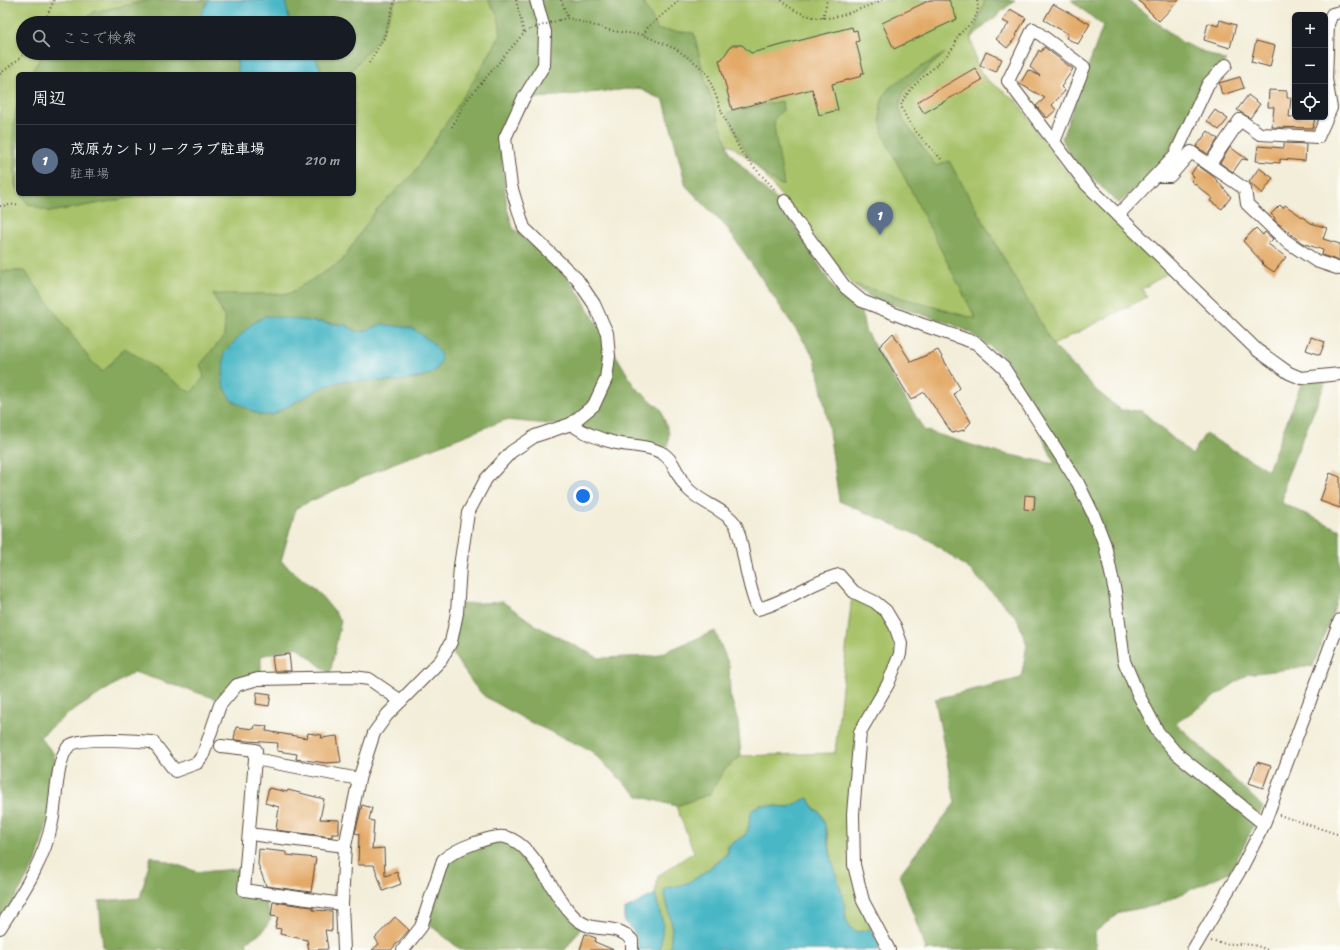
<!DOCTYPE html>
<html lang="ja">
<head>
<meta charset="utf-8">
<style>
  :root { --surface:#171b24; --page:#20242c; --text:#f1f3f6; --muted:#9ea1a6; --line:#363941; --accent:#2563eb }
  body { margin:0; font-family:Sriracha,"Klee One",sans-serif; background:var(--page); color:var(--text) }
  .controls { position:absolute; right:12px; top:12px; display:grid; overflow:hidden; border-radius:6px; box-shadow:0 1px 3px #0004 }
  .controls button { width:36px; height:36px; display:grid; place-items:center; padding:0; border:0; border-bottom:1px solid var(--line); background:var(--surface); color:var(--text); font:20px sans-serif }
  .you { position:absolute; left:583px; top:496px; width:14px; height:14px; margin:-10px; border:3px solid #fff; border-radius:50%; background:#1a73e8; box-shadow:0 0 0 6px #1a73e833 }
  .badge { display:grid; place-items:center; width:26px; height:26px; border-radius:50%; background:var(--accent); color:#fff; font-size:13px; font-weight:700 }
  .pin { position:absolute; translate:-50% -33px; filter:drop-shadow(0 1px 2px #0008) }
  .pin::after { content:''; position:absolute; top:21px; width:14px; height:12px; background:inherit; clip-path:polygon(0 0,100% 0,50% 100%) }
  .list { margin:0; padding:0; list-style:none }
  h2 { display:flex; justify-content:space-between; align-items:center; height:52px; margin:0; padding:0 16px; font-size:17px }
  h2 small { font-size:13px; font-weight:400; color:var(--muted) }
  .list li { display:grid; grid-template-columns:26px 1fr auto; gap:12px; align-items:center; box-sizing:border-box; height:72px; padding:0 16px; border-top:1px solid var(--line) }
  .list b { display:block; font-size:15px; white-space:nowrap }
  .list p { margin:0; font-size:13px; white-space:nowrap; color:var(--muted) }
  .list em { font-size:13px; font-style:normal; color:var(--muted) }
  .icon { flex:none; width:22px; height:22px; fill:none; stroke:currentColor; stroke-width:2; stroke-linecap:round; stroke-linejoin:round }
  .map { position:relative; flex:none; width:1340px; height:950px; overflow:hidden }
  .search { position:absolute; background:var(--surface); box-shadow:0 1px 3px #0004; left:16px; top:16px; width:340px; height:44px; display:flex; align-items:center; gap:10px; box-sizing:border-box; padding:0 14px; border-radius:22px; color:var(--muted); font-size:15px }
  .panel { position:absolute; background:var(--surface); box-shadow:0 1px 3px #0004; left:16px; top:72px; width:340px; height:124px; border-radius:6px }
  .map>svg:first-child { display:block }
</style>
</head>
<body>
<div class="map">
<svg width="1340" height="950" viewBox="0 0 1340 950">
  <rect width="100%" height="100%" fill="#fdfcf7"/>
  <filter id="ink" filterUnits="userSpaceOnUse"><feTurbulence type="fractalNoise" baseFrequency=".025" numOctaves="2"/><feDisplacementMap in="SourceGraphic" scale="8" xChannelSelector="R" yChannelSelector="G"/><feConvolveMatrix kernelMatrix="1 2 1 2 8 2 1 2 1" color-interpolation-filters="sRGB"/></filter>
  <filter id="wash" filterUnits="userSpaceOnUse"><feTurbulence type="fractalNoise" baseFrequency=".012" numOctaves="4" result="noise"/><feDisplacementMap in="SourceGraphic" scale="16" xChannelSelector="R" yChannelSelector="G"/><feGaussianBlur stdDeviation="0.9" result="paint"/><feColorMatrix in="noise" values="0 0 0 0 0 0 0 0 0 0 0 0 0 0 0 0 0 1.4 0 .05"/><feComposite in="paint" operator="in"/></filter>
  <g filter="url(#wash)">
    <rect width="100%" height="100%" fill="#f3eed9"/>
    <g fill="#a7c269" stroke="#717644" fill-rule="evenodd">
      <path d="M0 0H1008L971 38 977 66 986 79 1017 101 1057 161 1171 271 1142 289 1147 297 1053 345 874 299 854 286 765 176 749 158 664 101 638 88 536 98 499 134 264 428 0 352ZM23 23H349V53H23ZM18 74H354V194H18Z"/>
      <path d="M852 595 874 605 893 628 897 656 857 729 848 845 871 929 858 932 849 927 846 919 845 904 832 861 827 831 807 798 789 807 760 805 750 816 748 829 745 835 728 846V852C714 864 699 879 682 885 675 887 670 886 664 890L672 925 670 950H660L663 924 655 894 658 876 694 852 676 806 710 794 723 771 741 756 835 753Z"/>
    </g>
    <g fill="#85a85d" stroke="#60693e" fill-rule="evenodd">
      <path d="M151 0H208L201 15 204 23H82L93 12Z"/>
      <path d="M285 0H396L379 38 351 71 346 74H321V69L314 53H349V23H292L289 20Z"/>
      <path d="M488 0H642L658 30 694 33 705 80 730 153 757 182 780 203 834 289 862 313 865 330 924 430 991 451 1055 464 1012 369 1002 355 969 332 952 324 874 299 854 286 857 285 976 319 885 139C880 126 877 105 886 92 893 81 933 61 945 53L904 91 899 106 904 121 936 166 949 161 1053 345 1097 391 1121 410 1142 411 1192 455 1205 434 1268 470 1302 382 1327 379 1286 479 1282 503 1340 530V594L1313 666 1248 674 1176 723 1263 807 1231 871 1158 905 1120 912 1095 932 1096 950H924L926 949 899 875 955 803 935 699 1021 678 1027 645 1017 618 969 569 929 540 839 501 827 417 815 358 728 229 686 186 664 101 638 88 536 98 499 134 507 208 513 228 572 282 635 387 661 409 669 434 667 451 598 434 581 427 505 420 394 463 296 508 281 561 319 593 341 620 330 674 297 647 261 656V675L217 699 134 672 65 716 40 737 54 754 56 764 48 820 36 862 0 924V271H25L91 361 103 372 125 348 191 393 204 377 200 365 224 336 225 319 213 294H288L341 262 376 210 414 173 472 83 501 35 498 16ZM304 320 345 325 358 332 365 331 382 324 436 370C410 388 373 378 344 381 319 383 294 403 272 415Z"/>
      <path d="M985 0H1015L971 38Z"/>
      <path d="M1071 0H1128L1183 43 1226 61 1165 158 1150 177 1118 204 1069 154 1062 138 1103 26Z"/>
      <path d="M46 53H235L239 74H30L41 57Z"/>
      <path d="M782 101 783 110 775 118 774 127 784 185H781C751 170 740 142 727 113Z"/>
      <path d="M18 102V190L15 186C14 158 10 128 18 102Z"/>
      <path d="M21 194H152L50 212 28 204Z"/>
      <path d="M503 602 537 626 599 658 655 656 715 631 729 665 730 695 738 721 741 756 723 771 710 794 676 806 638 796 591 751 528 721 484 696 474 685 450 650 461 604Z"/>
      <path d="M493 839 515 844 583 925 565 950H461L425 921 447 860Z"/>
      <path d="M151 856 198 872 238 869 234 895 265 899 271 919 263 931 246 942 249 950H108L103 947 99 901 140 898Z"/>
    </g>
    <g fill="#4ab7c6" stroke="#427072">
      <path d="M208 0H285L289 19 292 23H204L201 15Z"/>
      <path d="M235 53H314L321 70V74H239Z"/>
      <path d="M265 316 345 325 358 332 365 331 382 324 412 328 433 343 440 353 441 361 436 370 431 374 415 378 397 381H342L321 388 272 415H261L231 400 223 384 224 353 249 326Z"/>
      <path d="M807 798H809L815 810 820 812 824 821 832 861 845 904 846 919 849 927 858 932 871 929 881 950H670L672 925 664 890C670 886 675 887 682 885 699 879 714 864 728 853V846L745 835 748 829 751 812 754 808 760 805 789 807Z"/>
      <path d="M655 894 663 924 660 950H637C638 936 635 931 624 922V910Z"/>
    </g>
    <g id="blocks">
      <g fill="#e3a966">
        <path d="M930 0H949L957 19 894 49 882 23Z"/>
        <path d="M1138 0H1179L1159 21Z"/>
        <path d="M1053 4 1090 24 1078 44 1066 38 1068 34 1044 20Z"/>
        <path d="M1010 9 1026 18 1016 35 1017 36 1007 48 996 39 1009 24 1003 21Z"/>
        <path d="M1220 20 1236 25 1230 48 1204 40 1208 23 1218 26Z"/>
        <path d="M852 27 853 31 857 30 859 41 856 42 864 73H861L862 76 832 84 838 110 819 115 812 89 732 110 719 60 722 59 730 47 733 45H742L751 53Z"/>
        <path d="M1256 41 1275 46 1270 67 1251 62Z"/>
        <path d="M1044 47 1073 69 1061 87 1065 91 1052 105 1056 110 1047 118 1036 106 1045 98 1020 84 1028 70 1040 76 1030 67 1039 50 1041 52Z"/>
        <path d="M986 52 1002 59 996 72 980 65Z"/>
        <path d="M975 68 982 80 924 113 917 102Z"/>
        <path d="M1240 77 1244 88 1222 95 1219 83Z"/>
        <path d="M1269 90 1287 91V98H1291L1289 117H1315L1313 128 1272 127 1274 107H1268Z"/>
        <path d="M1248 95 1260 104 1250 118 1237 110Z"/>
        <path d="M1215 110 1228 119 1219 130 1207 121Z"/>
        <path d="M1208 131 1218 139 1208 154 1196 147Z"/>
        <path d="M1284 143 1306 144 1305 161 1280 159V163L1256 161 1258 146 1284 148Z"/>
        <path d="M1230 147 1248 160 1242 159 1233 172 1220 163Z"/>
        <path d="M1197 165 1214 177 1231 197 1222 209 1210 201 1212 198 1191 181 1194 176 1191 174Z"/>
        <path d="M1259 168 1273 178 1262 194 1249 182Z"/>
        <path d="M1280 205 1283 208 1285 205 1311 223 1327 228 1323 239 1340 244 1339 261 1322 255 1323 250 1302 243 1274 220 1275 218 1271 214Z"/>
        <path d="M1256 228 1263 235 1265 232 1273 239 1268 244 1286 257 1274 272 1262 264 1263 263 1243 241Z"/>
        <path d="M893 333 911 362 938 350 960 388 954 394 971 422 964 430 952 433 924 392 911 400 879 347Z"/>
        <path d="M1311 337 1325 342 1320 355 1306 350Z"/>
        <path d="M1330 473 1340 477V508L1320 501Z"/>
        <path d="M1025 495 1035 496 1034 510 1024 509Z"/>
        <path d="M289 654 291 671H274L272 656Z"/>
        <path d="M257 692 271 694 269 706 256 704Z"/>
        <path d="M255 725 267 726 266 731 307 738 308 733 322 735 321 738 337 736 341 762 326 763 296 759 297 754 277 751 278 743 234 740 236 727 254 729Z"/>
        <path d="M1257 762 1271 766 1263 788 1249 783Z"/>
        <path d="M269 788 287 792 288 790 324 799 320 819 339 820V834H332V837L276 830 279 807 265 803Z"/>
        <path d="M362 805 372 808 369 820 374 821 372 849 384 848 385 876 397 872 401 884 383 891 374 865H358L359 834 355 833Z"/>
        <path d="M259 849 286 852V855L316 858 311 892 266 886 258 864Z"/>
        <path d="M273 902 313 907V910L332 911V931L325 930 328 949 309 950 307 940 280 934 281 929 275 928 278 917 271 916Z"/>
        <path d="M395 917 409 930 391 950H372L379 944 375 938Z"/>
        <path d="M585 934 596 938 595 942 614 950H580Z"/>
      </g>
    </g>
  </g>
  <g filter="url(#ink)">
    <use href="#blocks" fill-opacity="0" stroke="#57473a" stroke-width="1"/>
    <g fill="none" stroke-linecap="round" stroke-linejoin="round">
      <g stroke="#57473a" stroke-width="14">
        <g id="minor">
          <path d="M1054 142 1084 67 1033 29 1008 81 1086 184 1257 350 1289 373 1301 378 1340 374"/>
          <path d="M1210 164 1240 120 1260 134 1318 137 1331 108 1326 79 1328 24 1332 14 1340 12"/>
          <path d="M1156 176H1170L1191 152 1245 189 1247 204 1286 241 1316 261 1340 269"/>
          <path d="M785 201 792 215 845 287 862 301 923 325 976 343 1004 368 1078 483 1093 514 1105 545 1115 592 1124 661 1138 694 1158 732 1176 753 1264 824"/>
          <path d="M1118 215 1175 155 1208 84 1226 65"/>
          <path d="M571 424C585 434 599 439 616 443 630 446 646 445 660 452 675 459 677 477 687 488 700 503 725 509 735 524 740 533 741 544 743 553 747 572 750 592 758 609 787 602 810 582 839 575L854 592 875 602 886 611 895 626 901 643 900 654 888 684 860 732 853 814 854 865 863 901 889 950"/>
          <path d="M221 746 256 750 255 759"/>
          <path d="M257 835 345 846"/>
          <path d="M342 904 244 890 255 759 359 779"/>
          <path d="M0 928C21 895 44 862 52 822 56 805 56 758 69 746 80 736 137 741 153 742L175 771 197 763 203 755 220 705 237 685 258 679 353 677 369 679 401 701"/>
          <path d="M344 950 342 904 345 846 359 779 374 733 387 715 441 660 451 642 457 613 460 566 468 513 486 479 511 452 535 436 571 424 594 405 606 379 609 356 607 333 594 304 577 279 524 228 511 186 505 138 523 99 544 65 545 32 536 0"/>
          <path d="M403 950 421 927 443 860C452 852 464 847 475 843 483 840 496 835 505 837 537 844 553 901 579 921 597 934 615 922 632 940V950"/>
          <path d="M1193 950 1242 867 1264 824 1340 620"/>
        </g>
      </g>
      <g stroke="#57473a" stroke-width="2" stroke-dasharray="1 3" stroke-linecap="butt">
        <path d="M516 0 524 33"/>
        <path d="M561 0 568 18"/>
        <path d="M781 0C791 10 808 18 823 18 838 19 868 6 882 0"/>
        <path d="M823 18 827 0"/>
        <path d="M559 20 568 18 613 31 643 35 676 49 697 64 708 75 723 115 742 154 778 193"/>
        <path d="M44 23 54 0"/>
        <path d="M643 35 648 27 680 0"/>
        <path d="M369 63 384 38 395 0"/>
        <path d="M0 74 26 53"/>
        <path d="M452 127 466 101 524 33 531 29"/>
        <path d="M941 159C926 142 908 127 901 105 913 79 937 69 953 48 956 45 956 40 958 36 968 24 981 20 977 0"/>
        <path d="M0 206 19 204"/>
        <path d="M1279 815 1340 835"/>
        <path d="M1211 941C1230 947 1249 940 1267 950"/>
      </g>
      <use href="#minor" stroke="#fff" stroke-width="12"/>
      <path stroke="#57473a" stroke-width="2" stroke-dasharray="1 3" stroke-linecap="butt" d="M531 29 559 20"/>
    </g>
  </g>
</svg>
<div class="controls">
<button>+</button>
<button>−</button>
<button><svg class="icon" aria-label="locate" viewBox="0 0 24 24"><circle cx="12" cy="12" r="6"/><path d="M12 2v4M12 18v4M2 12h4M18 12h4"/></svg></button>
</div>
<div class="you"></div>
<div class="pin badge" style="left:880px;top:235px;background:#5c6f8a">1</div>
<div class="search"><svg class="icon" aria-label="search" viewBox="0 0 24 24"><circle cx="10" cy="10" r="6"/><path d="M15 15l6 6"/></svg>ここで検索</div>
<section class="panel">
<h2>周辺<small></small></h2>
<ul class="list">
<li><span class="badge" style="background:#5c6f8a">1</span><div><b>茂原カントリークラブ駐車場</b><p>駐車場</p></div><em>210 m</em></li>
</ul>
</section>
</div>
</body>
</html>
